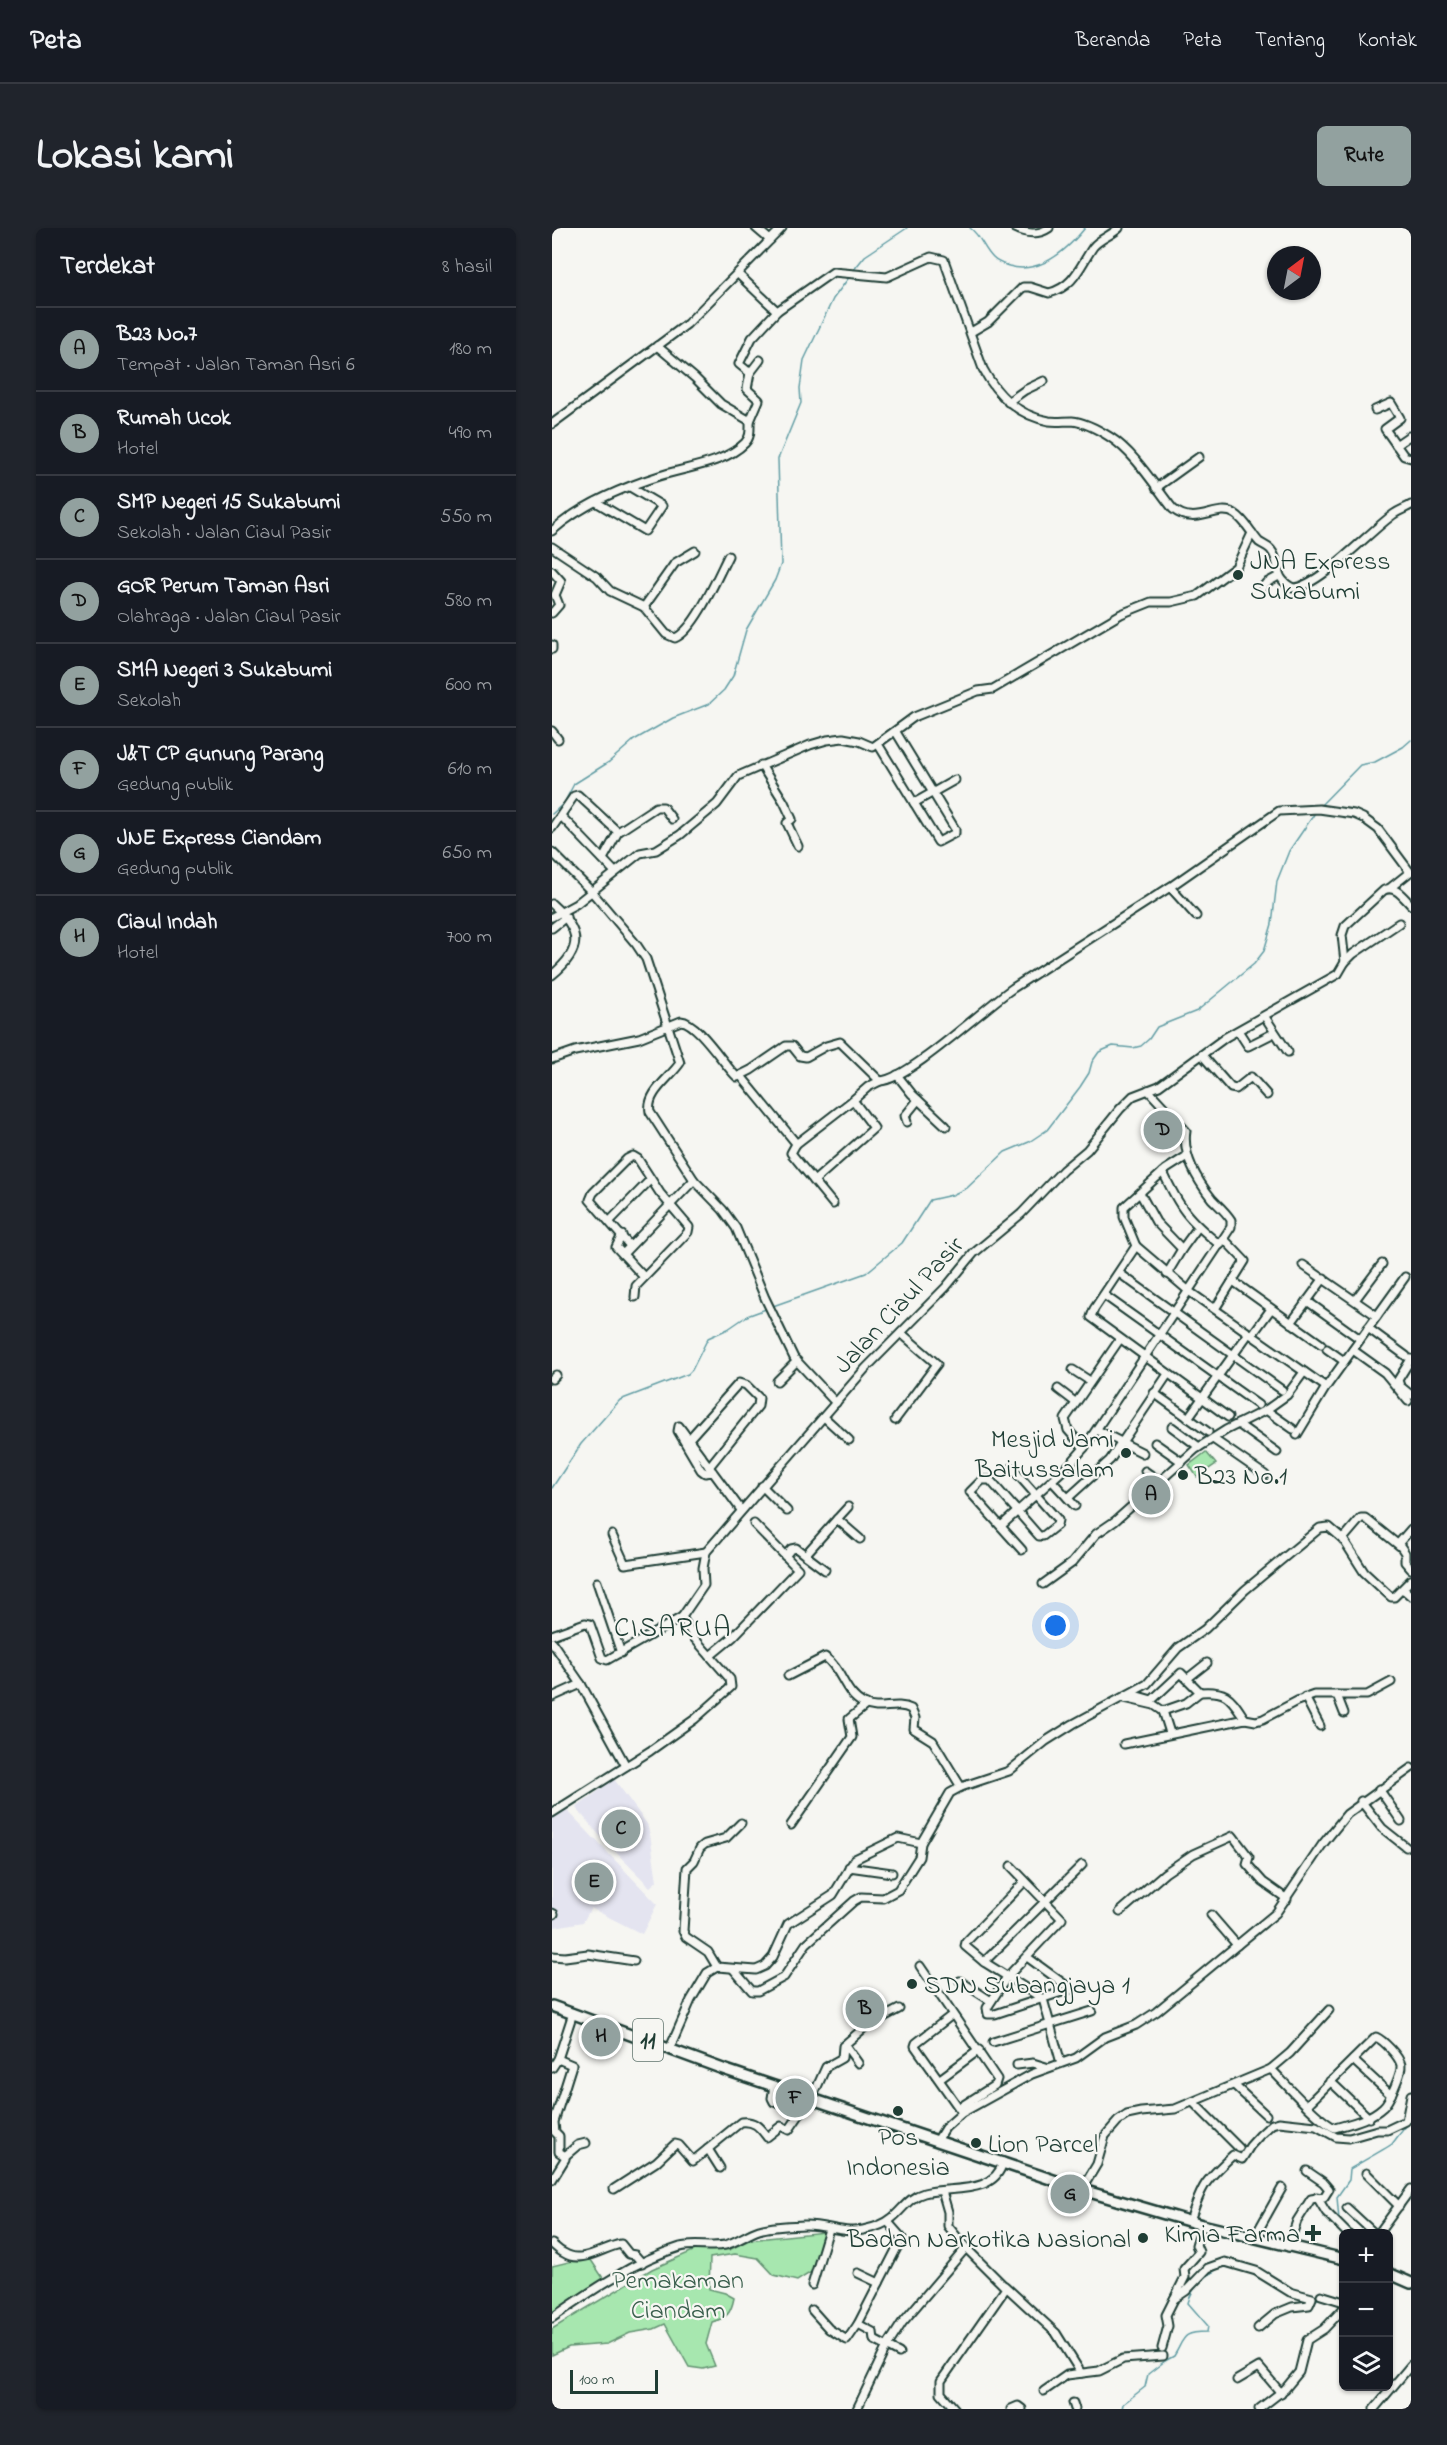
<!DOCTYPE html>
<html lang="id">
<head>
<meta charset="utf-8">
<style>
  :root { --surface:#171b24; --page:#20242c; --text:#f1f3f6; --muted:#9ea1a6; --line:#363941; --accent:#92a19f }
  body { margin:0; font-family:"Indie Flower",sans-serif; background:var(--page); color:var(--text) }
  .controls { position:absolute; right:18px; bottom:18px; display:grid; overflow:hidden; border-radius:9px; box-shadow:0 2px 4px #0004 }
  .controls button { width:54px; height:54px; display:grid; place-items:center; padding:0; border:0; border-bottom:2px solid var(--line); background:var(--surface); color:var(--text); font:30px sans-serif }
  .compass { position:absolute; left:715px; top:18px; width:54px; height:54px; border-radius:50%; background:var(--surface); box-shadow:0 2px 4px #0004; rotate:32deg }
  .scale { position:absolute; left:18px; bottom:15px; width:88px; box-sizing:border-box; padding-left:6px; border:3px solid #1f3d34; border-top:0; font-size:16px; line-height:21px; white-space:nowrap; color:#1f3d34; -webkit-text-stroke:4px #f6f6f2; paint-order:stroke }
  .you { position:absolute; left:504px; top:1398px; width:21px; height:21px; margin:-15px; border:4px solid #fff; border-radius:50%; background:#1a73e8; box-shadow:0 0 0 9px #1a73e833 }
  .badge { display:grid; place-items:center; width:39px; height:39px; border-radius:50%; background:var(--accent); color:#111; font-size:20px; font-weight:700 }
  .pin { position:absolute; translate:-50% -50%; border:3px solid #fff; box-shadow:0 2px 6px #0006 }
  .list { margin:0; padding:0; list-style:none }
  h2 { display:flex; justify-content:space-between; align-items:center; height:78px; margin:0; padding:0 24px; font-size:26px }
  h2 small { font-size:20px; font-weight:400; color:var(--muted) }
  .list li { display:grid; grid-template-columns:39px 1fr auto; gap:18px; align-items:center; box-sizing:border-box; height:84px; padding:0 24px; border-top:2px solid var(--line) }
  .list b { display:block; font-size:22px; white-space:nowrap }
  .list p { margin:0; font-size:20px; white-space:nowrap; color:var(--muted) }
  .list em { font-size:20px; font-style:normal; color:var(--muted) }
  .icon { flex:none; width:33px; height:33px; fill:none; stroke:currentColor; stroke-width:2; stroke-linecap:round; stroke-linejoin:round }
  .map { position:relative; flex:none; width:859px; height:2181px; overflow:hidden; border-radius:9px }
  header { display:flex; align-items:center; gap:36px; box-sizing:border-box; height:84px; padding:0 30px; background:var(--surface); border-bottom:2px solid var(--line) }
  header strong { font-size:28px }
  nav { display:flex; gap:33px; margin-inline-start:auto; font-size:21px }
  .intro { display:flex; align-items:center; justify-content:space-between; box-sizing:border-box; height:144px; padding:0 36px }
  h1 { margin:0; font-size:42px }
  .button { padding:15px 27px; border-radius:9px; background:var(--accent); color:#111; font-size:21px; font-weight:700 }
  main { display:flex; gap:36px; padding:0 36px }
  aside { flex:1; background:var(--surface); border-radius:9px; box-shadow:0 2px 4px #0004 }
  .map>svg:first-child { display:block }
</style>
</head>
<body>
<header>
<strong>Peta</strong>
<nav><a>Beranda</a><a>Peta</a><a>Tentang</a><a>Kontak</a></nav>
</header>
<div class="intro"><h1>Lokasi kami</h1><a class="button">Rute</a></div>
<main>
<aside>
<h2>Terdekat<small>8 hasil</small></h2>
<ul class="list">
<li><span class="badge">A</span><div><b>B23 No.7</b><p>Tempat · Jalan Taman Asri 6</p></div><em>180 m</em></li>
<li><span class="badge">B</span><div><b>Rumah Ucok</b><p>Hotel</p></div><em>490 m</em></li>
<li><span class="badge">C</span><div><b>SMP Negeri 15 Sukabumi</b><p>Sekolah · Jalan Ciaul Pasir</p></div><em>550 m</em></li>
<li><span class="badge">D</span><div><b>GOR Perum Taman Asri</b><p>Olahraga · Jalan Ciaul Pasir</p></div><em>580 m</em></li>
<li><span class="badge">E</span><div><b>SMA Negeri 3 Sukabumi</b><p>Sekolah</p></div><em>600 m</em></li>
<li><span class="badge">F</span><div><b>J&amp;T CP Gunung Parang</b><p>Gedung publik</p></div><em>610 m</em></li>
<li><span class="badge">G</span><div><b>JNE Express Ciandam</b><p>Gedung publik</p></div><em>650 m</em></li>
<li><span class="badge">H</span><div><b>Ciaul Indah</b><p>Hotel</p></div><em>700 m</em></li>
</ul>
</aside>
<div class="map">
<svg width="859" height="2181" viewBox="0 0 859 2181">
  <rect width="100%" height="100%" fill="#f6f6f2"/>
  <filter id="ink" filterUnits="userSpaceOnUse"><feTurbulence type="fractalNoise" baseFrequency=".0167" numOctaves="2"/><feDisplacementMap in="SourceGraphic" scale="12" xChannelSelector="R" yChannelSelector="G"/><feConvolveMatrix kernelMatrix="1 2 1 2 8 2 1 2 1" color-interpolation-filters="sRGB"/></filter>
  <g filter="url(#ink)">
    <g fill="#e4e4f0">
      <path d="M62 1551 95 1596 98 1606 105 1653 98 1659 48 1608 24 1580Z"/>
      <path d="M14 1581 105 1676 90 1706 39 1680 31 1694 3 1699 0 1698V1590Z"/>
    </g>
    <g fill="#a7e7af" stroke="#639272" stroke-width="1.5">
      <path d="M610 889 624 906 613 916 598 899Z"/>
      <path d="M654 1224 664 1236 645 1249 637 1237Z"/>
      <path d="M272 2004 261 2043 245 2053 222 2047 206 2030 183 2026 158 2030 157 2061 173 2065 182 2070C179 2085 175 2090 160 2094L154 2116 163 2138 151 2141 137 2139 113 2096 102 2101 78 2105 55 2116 17 2119 0 2127V2101L100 2041 150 2019 177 2022 197 2012Z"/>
      <path d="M37 2029 53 2053 0 2085V2038Z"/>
    </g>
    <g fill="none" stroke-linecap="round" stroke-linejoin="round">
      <g stroke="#639ea5" stroke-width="1.5">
        <path d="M418 0C429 8 431 20 441 30 446 35 451 36 457 38 488 47 515 22 533 0"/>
        <path d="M300 44 313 28 355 0"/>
        <path d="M768 578 808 537 823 534 851 519 859 512"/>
        <path d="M0 586 12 575 22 556 57 534 82 512 121 490 157 476 172 462 181 448 194 402 223 352 229 336 226 231 249 175 248 160 252 132 281 71 298 48"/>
        <path d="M221 1078 314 1045 350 1015 378 972 400 967 415 960 453 924 477 914 495 902 528 859 537 845 540 834 547 824 561 818 581 820 589 818 597 811 605 799 645 783 702 736 712 723 720 696 725 653 737 623 763 585"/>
        <path d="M0 1260 29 1216 68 1172 136 1146 140 1142 156 1110 176 1101 195 1088 214 1081"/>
        <path d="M787 1992 785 1969 797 1952 798 1941C804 1937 838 1918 840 1916 848 1906 849 1902 859 1894"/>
        <path d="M742 2069 751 2071"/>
        <path d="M763 2072 771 2070"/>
        <path d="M570 2181 571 2176 593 2159 596 2146 613 2133 622 2128C633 2110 629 2104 655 2104L656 2098 636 2075C640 2058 653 2049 667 2040"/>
      </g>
      <g stroke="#1f3d34" stroke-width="11">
        <g id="minor">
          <path d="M204 0 218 12"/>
          <path d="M463 0C474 6 487 7 497 0"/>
          <path d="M186 46 225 83 281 44 335 49 379 29 392 32 431 141C445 167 467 188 497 193 504 194 512 193 520 193 532 194 547 202 558 209 583 225 602 257 621 281 644 300 665 275 683 286 693 292 699 305 707 314 711 317 716 318 719 322 730 335 720 350 741 360 767 359 820 301 842 286 848 282 854 280 859 277"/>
          <path d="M419 104 436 94 471 59H478L497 65C522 59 528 38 541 19 547 11 560 7 567 0"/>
          <path d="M105 118 143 150 169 176 198 193 207 172 195 161 198 145"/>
          <path d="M208 132 198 145 187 136 200 110 225 83"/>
          <path d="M456 174 473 162 492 153"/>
          <path d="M823 182 839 175 848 190 833 201 852 228 859 230"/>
          <path d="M0 196 135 96 230 0"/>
          <path d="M844 217 857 208"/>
          <path d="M604 260 647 229"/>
          <path d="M44 274 93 303 110 278 78 259"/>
          <path d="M0 303C30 276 69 260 107 248 134 239 172 236 193 215 199 209 198 201 198 193"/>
          <path d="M0 319 45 349 58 363 92 379 114 406 123 410C143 402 166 348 176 328"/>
          <path d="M0 343 9 353 3 367 7 377 0 385"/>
          <path d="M711 359 714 355 727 348"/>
          <path d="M92 379 123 335 143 323"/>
          <path d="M0 417V421"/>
          <path d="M0 503 6 511"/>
          <path d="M326 516 386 614 403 605V601L344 504"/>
          <path d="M209 537 232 574 240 591 235 595 246 618"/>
          <path d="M362 575 403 552"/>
          <path d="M10 589 63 644"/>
          <path d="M0 600 22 568 26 567 66 604"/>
          <path d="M0 624 40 664 84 716 94 731 128 835C118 850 94 865 98 884L142 952 171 982 184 1000 213 1070 242 1130 284 1175"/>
          <path d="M51 631 66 604 104 579H111L120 591"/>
          <path d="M618 659 644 688"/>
          <path d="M0 676C29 702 32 721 0 747"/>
          <path d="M0 689 24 676 88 625 104 622 128 607 165 576 186 548 258 517 275 512 291 510 307 513 321 519 362 489 426 463 441 461 569 386 599 374H619L645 368 684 339 700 305"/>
          <path d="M0 700 14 689"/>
          <path d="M793 734 801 726 847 695"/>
          <path d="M713 789 736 824"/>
          <path d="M687 804 696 818 722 805"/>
          <path d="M650 827 679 860 684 861 699 849 715 867"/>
          <path d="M0 831 23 823 87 810 129 793C146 794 172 837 185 849L199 842 234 818H240L248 828 254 829 274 818 288 814 328 853C356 852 433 779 461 760L618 659 727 583 767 581 802 586 811 590 826 601 858 644 838 660"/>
          <path d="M345 847 360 866 394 898"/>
          <path d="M189 848 243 914 244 916 239 925 281 976"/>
          <path d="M355 894 353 888 366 872"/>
          <path d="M244 916 301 872"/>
          <path d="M635 928 613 942 572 979V989L584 1018 542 1081 539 1089 676 1189"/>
          <path d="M611 944C628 981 636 991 668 1017"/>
          <path d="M262 953 322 900 301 872 316 859 328 853"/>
          <path d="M588 965 604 994 630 1021"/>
          <path d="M58 993 98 952"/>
          <path d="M70 1007 64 1019 92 1049"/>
          <path d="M78 1018 38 972 41 965 75 931 81 928 86 931 108 965 137 999 136 1004 84 1058 83 1069"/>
          <path d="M584 1018 638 1064 774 1159"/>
          <path d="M71 1026 142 952"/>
          <path d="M751 1037 825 1088"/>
          <path d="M567 1045 730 1162"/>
          <path d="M615 1046 630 1021 646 999"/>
          <path d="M681 1053 769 1116"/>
          <path d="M552 1067 706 1177"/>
          <path d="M803 1072 830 1036"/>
          <path d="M755 1073 808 1111"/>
          <path d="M663 1081 693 1033 672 1011"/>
          <path d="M739 1095 772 1050"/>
          <path d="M816 1100 854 1128"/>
          <path d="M700 1107 719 1081"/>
          <path d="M775 1121 792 1133"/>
          <path d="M801 1122 833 1145 856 1173"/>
          <path d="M859 1131 846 1152 848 1158 859 1167"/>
          <path d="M521 1142 538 1153"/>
          <path d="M0 1151 4 1147"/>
          <path d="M225 1153 245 1133"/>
          <path d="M506 1161 523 1174"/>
          <path d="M602 1165 656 1204"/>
          <path d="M714 1182 741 1201"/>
          <path d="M272 1189 297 1212"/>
          <path d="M636 1190 697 1105"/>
          <path d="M343 1192 385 1136 349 1105"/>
          <path d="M686 1196 725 1224"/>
          <path d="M620 1199 647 1219"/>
          <path d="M545 1202 591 1225"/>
          <path d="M745 1207 774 1159 853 1049"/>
          <path d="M137 1211 187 1155 194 1157 207 1170 206 1178 157 1239"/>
          <path d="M661 1211 713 1247"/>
          <path d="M603 1215 630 1234"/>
          <path d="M532 1220 516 1202 513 1191 568 1111"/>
          <path d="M460 1240 506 1292 505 1297 491 1308H487L438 1252H430L418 1264 470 1322"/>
          <path d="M593 1243 607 1253"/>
          <path d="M161 1244 153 1245 149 1242 126 1203 127 1198 189 1282"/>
          <path d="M500 1253 523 1278"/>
          <path d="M210 1258 235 1283"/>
          <path d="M516 1270 558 1232 616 1146"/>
          <path d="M285 1291 296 1279"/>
          <path d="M449 1298 518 1236 532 1220 679 999V992C674 984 667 978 660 971 645 952 630 927 634 903L596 862"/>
          <path d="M60 1307 73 1336 154 1324"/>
          <path d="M791 1311 812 1344 839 1369H842L859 1352"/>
          <path d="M846 1316 859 1301"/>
          <path d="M253 1327 285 1291 308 1311"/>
          <path d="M233 1328 239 1321 244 1320 273 1342"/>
          <path d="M45 1354 69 1425"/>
          <path d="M491 1356 520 1335 544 1306 563 1293 644 1221 674 1202 714 1182 735 1167 752 1144"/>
          <path d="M851 1361 859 1368"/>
          <path d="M0 1407 33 1395 38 1396 50 1430 55 1432 130 1389"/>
          <path d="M0 1414 29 1456 74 1538"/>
          <path d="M158 1428 181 1409 246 1341 202 1296"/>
          <path d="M236 1448 273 1429C291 1442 291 1465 312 1476 328 1484 343 1473 359 1481L363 1490 362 1501 381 1513 409 1559"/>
          <path d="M636 1450 655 1435"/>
          <path d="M579 1466 600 1472"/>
          <path d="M785 1467 792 1485"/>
          <path d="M0 1469 29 1456"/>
          <path d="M753 1469 768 1498"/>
          <path d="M572 1470 602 1477 611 1483 634 1475 648 1464C676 1462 678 1469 693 1491"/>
          <path d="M600 1472 629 1445 648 1464"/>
          <path d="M611 1483 618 1505"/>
          <path d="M572 1516 693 1491 704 1493 711 1491 745 1473 762 1467H815L839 1454"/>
          <path d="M827 1561 849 1593"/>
          <path d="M809 1573 830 1600 854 1619"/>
          <path d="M0 1585 98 1523 143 1491 179 1459 178 1451 143 1411 130 1389 152 1357 151 1340 154 1324 313 1141 394 1059 422 1025 469 986 511 942 535 922 568 881 581 868 607 858 674 809 786 746 793 734 790 707 793 698 832 662C844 657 851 669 859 677"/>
          <path d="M239 1597 300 1509 297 1491 314 1477"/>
          <path d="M459 1638 510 1691 455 1749 435 1780 436 1786H443L519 1761 475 1729"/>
          <path d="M297 1639 340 1645"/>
          <path d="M473 1653 414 1714 413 1718 432 1734 491 1771"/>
          <path d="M568 1684 613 1645 641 1626 681 1608 697 1629 695 1636 711 1654 735 1671"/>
          <path d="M0 1685 2 1686"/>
          <path d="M659 1687 685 1717"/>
          <path d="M0 1728 13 1729 36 1726 82 1733"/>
          <path d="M432 1734 530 1637"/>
          <path d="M368 1738 445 1851 443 1857 407 1880"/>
          <path d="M165 1739 156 1724 134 1709 131 1703 135 1640 142 1633 148 1620 153 1616 174 1610 189 1595"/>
          <path d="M182 1742 200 1763H206L232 1749 254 1716 302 1673 309 1669 331 1670 346 1662 367 1629 369 1615 398 1565 409 1559 457 1543 494 1513 521 1496 595 1456 626 1420 653 1401 693 1362 768 1300 777 1299 791 1311 809 1290H813L849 1319 853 1325V1334L859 1341"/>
          <path d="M408 1753 439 1773"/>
          <path d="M491 1771 509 1835"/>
          <path d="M400 1787 364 1815 363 1818 409 1883"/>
          <path d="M441 1814 540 1783"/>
          <path d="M293 1817 306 1835"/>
          <path d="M118 1820 139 1772 155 1745 165 1739 204 1742 213 1738 221 1729 236 1696 281 1667 303 1631 346 1610 369 1615"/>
          <path d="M801 1832 839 1867"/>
          <path d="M465 1837 481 1835 494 1839"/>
          <path d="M0 1840 6 1831 21 1785"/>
          <path d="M719 1841C733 1855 767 1894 783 1900 800 1895 818 1891 831 1879 837 1874 850 1845 849 1837 847 1828 831 1812 824 1809L755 1877"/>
          <path d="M388 1851 427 1822"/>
          <path d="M778 1853 817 1890"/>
          <path d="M682 1857 714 1887"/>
          <path d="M260 1870 274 1839 290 1830 291 1818 313 1799 347 1781"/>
          <path d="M641 1874 687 1920"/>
          <path d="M385 1913 393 1900 410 1885 480 1846 524 1830 553 1809 584 1797 604 1784 724 1685 770 1617 795 1586 859 1540"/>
          <path d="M156 1921 168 1940"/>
          <path d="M13 1928 26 1917 34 1915"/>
          <path d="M814 1945 847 1978"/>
          <path d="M0 1952 13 1931V1928L7 1924V1908L3 1904 2 1894 20 1837 6 1831"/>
          <path d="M62 1961 104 1934 123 1916 127 1917 141 1933 189 1894C203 1892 208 1900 215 1909L229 1898 237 1902 250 1883 222 1874 220 1870 222 1858"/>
          <path d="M530 1961 545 1936 553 1908 566 1893 575 1887 589 1884 623 1881 719 1841 738 1825 777 1782"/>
          <path d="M390 1963 396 1984V1998L414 2020 454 2060 389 2153V2165L403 2181"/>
          <path d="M765 1969 774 1984 796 2006"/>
          <path d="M795 1980 823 2006"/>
          <path d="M638 1993C650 1956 653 1953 681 1927L690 1931 698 1918 708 1907 720 1896 727 1894 764 1898 784 1909 797 1910 825 1902H835L854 1893 859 1867"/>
          <path d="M826 2006 859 1961"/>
          <path d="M702 2010 730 1960"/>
          <path d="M0 2016C4 2019 7 2023 12 2025 30 2037 51 2019 69 2016L77 2026 83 2027 90 2035"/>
          <path d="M736 2019 745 1993 759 1971 772 1969 777 1961 771 1954 755 1943"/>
          <path d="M306 2045 327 2055 350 2010 336 1994"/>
          <path d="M327 2055 306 2096 321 2104 322 2112 347 2125"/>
          <path d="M260 2057 277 2001"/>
          <path d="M453 2058 504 2105 529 2145"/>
          <path d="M769 2067 792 2074"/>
          <path d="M622 2071 633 2049 632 2041 647 2024 644 2017 650 1997"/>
          <path d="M260 2082 277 2101 295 2112 306 2096"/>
          <path d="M0 2090C39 2063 82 2033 128 2019 143 2015 158 2020 173 2017 185 2014 195 2006 207 2002 220 1998 238 1998 252 1997 272 1996 290 2006 311 2002 321 2000 332 1997 340 1990 351 1981 357 1969 372 1965 398 1958 442 1968 451 1934"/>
          <path d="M610 2120 616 2098 614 2087 622 2071 634 2063 656 2040 673 2034 704 2043 738 2064 760 2070 757 2077 740 2079 723 2086 706 2100"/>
          <path d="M685 2152 707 2139 729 2165"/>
          <path d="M492 2163 515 2147 547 2143 571 2131 611 2128"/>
          <path d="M521 2175 523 2181"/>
          <path d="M305 2181 334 2120 350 2095 414 2020"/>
          <path d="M459 2181 466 2178 470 2181"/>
          <path d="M707 2181 733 2161 747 2144 755 2112 772 2101 792 2080"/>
          <path d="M822 2181 859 2137"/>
        </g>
      </g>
      <g stroke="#1f3d34" stroke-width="14">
        <g id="highway">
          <path d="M0 1778 171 1841 534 1963 650 1997 792 2031"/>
          <path d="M836 2045 859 2055"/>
        </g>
      </g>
      <use href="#minor" stroke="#f6f6f2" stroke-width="7"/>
      <use href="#highway" stroke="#f6f6f2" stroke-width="9"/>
    </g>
  </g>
  <g fill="#1f3d34" stroke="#f6f6f2" stroke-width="2">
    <circle cx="686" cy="347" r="6"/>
    <circle cx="574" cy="1225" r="6"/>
    <circle cx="631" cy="1247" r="6"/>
    <circle cx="360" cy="1756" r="6"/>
    <circle cx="346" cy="1883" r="6"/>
    <circle cx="424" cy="1915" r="6"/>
    <path d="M758 1996h6v6h6v6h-6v6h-6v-6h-6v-6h6z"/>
    <circle cx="591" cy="2010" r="6"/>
  </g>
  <g text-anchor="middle" stroke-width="4.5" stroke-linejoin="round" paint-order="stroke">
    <rect fill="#f6f6f2" stroke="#60746d" stroke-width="1.5" x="81" y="1791" width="30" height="42" rx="4.5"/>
    <g font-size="24" font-weight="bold" fill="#1f3d34">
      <text x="96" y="1820">11</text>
    </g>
    <g font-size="26" fill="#1f3d34" stroke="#f6f6f2" text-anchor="start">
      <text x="698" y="341">JNA Express<tspan x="698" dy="30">Sukabumi</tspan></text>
      <text x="562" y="1219" text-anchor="end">Mesjid Jami<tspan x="562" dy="30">Baitussalam</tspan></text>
      <text x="643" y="1256">B23 No.1</text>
      <text x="372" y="1765">SDN Subangjaya 1</text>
      <text x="346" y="1917" text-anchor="middle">Pos<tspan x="346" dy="30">Indonesia</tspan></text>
      <text x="436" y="1924">Lion Parcel</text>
      <text x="748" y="2014" text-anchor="end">Kimia Farma</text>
      <text x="579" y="2019" text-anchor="end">Badan Narkotika Nasional</text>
    </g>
    <g font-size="26" fill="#1f3d34" stroke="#f6f6f2">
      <text transform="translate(346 1076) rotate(-47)" y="9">Jalan Ciaul Pasir</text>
    </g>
    <g font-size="26" fill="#3a5f4d" stroke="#f6f6f2">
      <text x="126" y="2060">Pemakaman<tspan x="126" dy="30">Ciandam</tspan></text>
    </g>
    <g font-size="28" letter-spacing="1.5" fill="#1f3d34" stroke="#f6f6f2">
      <text x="121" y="1408">CISARUA</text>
    </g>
  </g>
</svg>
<div class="controls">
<button>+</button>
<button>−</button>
<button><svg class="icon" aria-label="layers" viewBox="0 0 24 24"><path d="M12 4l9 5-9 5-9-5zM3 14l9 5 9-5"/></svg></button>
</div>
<svg class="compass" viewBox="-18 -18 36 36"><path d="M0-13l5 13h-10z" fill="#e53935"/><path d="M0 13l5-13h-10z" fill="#9ea1a6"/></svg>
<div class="scale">100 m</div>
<div class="you"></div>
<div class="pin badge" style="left:599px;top:1267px">A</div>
<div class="pin badge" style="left:313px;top:1781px">B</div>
<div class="pin badge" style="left:69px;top:1601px">C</div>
<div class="pin badge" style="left:611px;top:902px">D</div>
<div class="pin badge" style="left:42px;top:1654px">E</div>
<div class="pin badge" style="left:243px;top:1870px">F</div>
<div class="pin badge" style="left:518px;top:1966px">G</div>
<div class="pin badge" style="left:49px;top:1809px">H</div>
</div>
</main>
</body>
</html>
